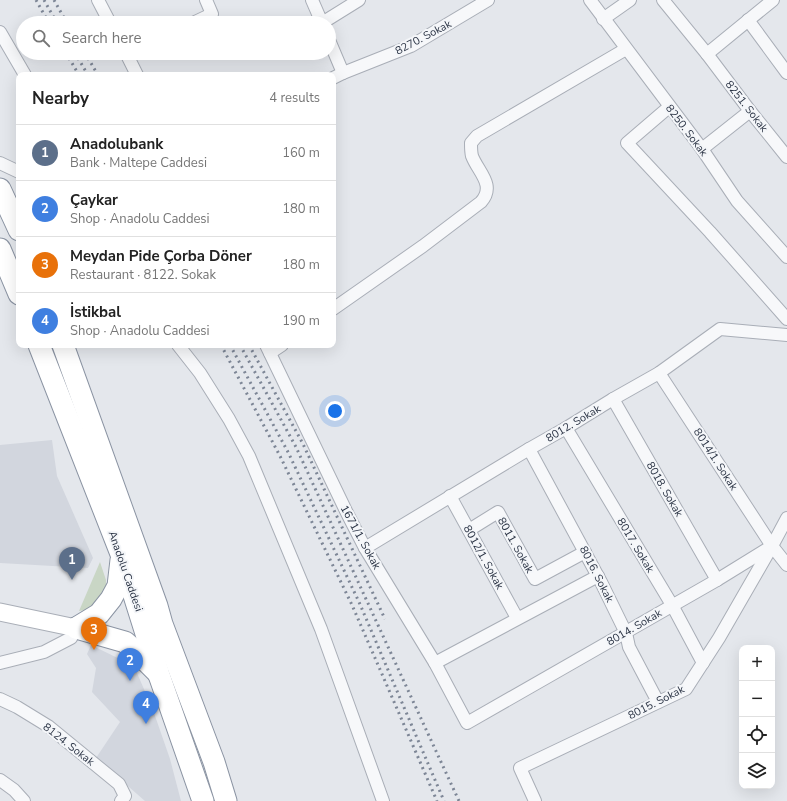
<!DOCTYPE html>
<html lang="en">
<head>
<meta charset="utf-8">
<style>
  :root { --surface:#fff; --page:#f6f6f6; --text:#222; --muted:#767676; --line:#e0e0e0; --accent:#d1495b }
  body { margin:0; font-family:"Nunito Sans",sans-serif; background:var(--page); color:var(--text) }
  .controls { position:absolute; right:12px; bottom:12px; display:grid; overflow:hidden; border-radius:8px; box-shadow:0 4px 16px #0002 }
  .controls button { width:36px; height:36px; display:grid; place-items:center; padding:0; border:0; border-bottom:1px solid var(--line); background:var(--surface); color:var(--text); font:20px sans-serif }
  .you { position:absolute; left:335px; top:411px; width:14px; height:14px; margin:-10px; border:3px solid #fff; border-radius:50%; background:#1a73e8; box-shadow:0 0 0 6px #1a73e833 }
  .badge { display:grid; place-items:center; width:26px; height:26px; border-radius:50%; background:var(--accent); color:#fff; font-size:13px; font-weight:700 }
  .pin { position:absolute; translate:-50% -33px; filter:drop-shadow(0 1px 2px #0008) }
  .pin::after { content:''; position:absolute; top:21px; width:14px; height:12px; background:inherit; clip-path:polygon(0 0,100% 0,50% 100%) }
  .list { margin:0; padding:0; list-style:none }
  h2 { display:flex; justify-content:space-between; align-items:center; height:52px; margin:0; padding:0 16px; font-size:17px }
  h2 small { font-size:13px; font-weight:400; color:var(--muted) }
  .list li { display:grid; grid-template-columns:26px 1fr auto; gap:12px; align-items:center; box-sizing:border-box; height:56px; padding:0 16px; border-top:1px solid var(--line) }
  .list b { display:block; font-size:15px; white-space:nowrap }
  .list p { margin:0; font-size:13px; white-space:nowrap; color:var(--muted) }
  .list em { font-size:13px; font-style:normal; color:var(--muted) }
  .icon { flex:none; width:22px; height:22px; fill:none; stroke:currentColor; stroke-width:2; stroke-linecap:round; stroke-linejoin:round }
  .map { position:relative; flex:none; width:787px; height:801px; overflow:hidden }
  .search { position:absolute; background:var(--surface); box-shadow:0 4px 16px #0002; left:16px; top:16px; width:320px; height:44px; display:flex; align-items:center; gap:10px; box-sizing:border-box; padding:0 14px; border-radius:22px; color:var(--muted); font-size:15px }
  .panel { position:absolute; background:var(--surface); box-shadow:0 4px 16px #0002; left:16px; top:72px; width:320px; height:276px; border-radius:8px }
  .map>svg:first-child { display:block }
</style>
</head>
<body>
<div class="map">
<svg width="787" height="801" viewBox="0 0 787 801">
  <rect width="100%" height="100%" fill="#e4e7ec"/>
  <g fill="#d2d6de">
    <path d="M52 440 57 476 93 558 88 568 0 563V445Z"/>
    <path d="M91 645 134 666 153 710 170 759 181 801H145L96 758 120 722 92 692 96 668 87 654Z"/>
  </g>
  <path fill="#c9d6c5" d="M100 562 106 580V587L98 604 87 610 79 611Z"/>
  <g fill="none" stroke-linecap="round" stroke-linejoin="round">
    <g stroke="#a9aeb7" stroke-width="14">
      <g id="street">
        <path d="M98 0 110 23"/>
        <path d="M312 0 322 23"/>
        <path d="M590 0 702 149 737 201 787 257"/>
        <path d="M663 0 707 54 750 111 787 157"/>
        <path d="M603 19 630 0"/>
        <path d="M748 20 787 73"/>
        <path d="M193 23 212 14 206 0"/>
        <path d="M322 23 359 0"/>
        <path d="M0 32 25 75"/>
        <path d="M329 40 343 73"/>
        <path d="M126 53 137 75"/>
        <path d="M707 54 773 0"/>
        <path d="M333 78 343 73 411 46 488 0"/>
        <path d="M669 107 627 143 710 232 787 319"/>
        <path d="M702 149 750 111"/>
        <path d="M0 163 19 172"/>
        <path d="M333 309 423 246 481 202C496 185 478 172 472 156 471 152 471 147 471 143L477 136 626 49"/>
        <path d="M178 345 200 373 229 419 249 456 321 629 383 801"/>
        <path d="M266 345 347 513 365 548 435 663 467 723 717 580 772 546"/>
        <path d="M270 353 282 345"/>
        <path d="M659 373 772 546 787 565"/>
        <path d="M613 399 717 580"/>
        <path d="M566 428 672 605 703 663"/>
        <path d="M529 449 601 582 626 633 629 647 658 702"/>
        <path d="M450 496 517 618"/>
        <path d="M469 530 498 512 535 579 585 552"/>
        <path d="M365 548 529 449 566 428 613 399 659 373 720 329 787 335"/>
        <path d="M0 663 44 652 71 638 76 628"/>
        <path d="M435 663 598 576"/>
        <path d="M0 699 17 707 48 726 119 784 125 796 121 801"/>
        <path d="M0 780 14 790 24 801"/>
        <path d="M535 801 520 768 686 689 719 638 772 546 787 518"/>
      </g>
    </g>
    <g stroke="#a9aeb7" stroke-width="19">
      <path id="secondary" d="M0 612 76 628"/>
    </g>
    <g stroke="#8b94a3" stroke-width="23">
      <g id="highway">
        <path d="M0 189 19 230"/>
        <path d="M0 249 19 294"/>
        <path d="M39 345 121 554 159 675 203 801"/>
        <path d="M63 345 157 606 162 624 214 762 226 801"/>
        <path d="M76 628 125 642 141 656 158 673"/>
        <path d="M76 628 99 614 111 599 118 586 121 560"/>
      </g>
    </g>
    <use href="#street" stroke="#f7f8fa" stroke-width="12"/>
    <use href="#secondary" stroke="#fff" stroke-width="17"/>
    <use href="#highway" stroke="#fff" stroke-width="21"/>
    <g stroke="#7d8696" stroke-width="3" stroke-dasharray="2 4" stroke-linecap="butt">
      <path d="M36 0 49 23"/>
      <path d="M44 0 57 23"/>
      <path d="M54 0 67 23"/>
      <path d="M66 53 79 75"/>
      <path d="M75 53 88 75"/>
      <path d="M85 53 98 75"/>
      <path d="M221 345 280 456 352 605 437 801"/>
      <path d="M230 345 288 452 359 602 444 801"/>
      <path d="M240 345 296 447 459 801"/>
      <path d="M249 345 303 444 385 619"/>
    </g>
  </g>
  <g text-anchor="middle" stroke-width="4" stroke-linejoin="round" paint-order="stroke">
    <g font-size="11" fill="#2b3445" stroke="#f4f6f9">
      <text transform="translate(423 37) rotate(-28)" y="4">8270. Sokak</text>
      <text transform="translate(747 106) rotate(52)" y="4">8251. Sokak</text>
      <text transform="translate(687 130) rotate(53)" y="4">8250. Sokak</text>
      <text transform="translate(573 423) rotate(-31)" y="4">8012. Sokak</text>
      <text transform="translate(716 459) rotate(57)" y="4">8014/1. Sokak</text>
      <text transform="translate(665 489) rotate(60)" y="4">8018. Sokak</text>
      <text transform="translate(361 537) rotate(61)" y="4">1671/1. Sokak</text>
      <text transform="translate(516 545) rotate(61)" y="4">8011. Sokak</text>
      <text transform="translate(636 545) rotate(59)" y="4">8017. Sokak</text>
      <text transform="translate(484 557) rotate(61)" y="4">8012/1. Sokak</text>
      <text transform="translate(126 571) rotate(71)" y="4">Anadolu Caddesi</text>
      <text transform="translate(597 574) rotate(63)" y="4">8016. Sokak</text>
      <text transform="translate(634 627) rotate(-30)" y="4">8014. Sokak</text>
      <text transform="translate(656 702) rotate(-27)" y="4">8015. Sokak</text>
      <text transform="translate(69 744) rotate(38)" y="4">8124. Sokak</text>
    </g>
  </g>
</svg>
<div class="controls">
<button>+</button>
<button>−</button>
<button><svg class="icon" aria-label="locate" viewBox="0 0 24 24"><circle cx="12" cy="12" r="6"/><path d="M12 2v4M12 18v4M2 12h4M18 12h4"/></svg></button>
<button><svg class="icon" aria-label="layers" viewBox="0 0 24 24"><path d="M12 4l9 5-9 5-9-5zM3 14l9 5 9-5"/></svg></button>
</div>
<div class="you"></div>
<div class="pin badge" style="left:72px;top:580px;background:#5c6f8a">1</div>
<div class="pin badge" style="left:130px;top:681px;background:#3f7fe0">2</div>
<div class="pin badge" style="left:94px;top:650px;background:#e8710a">3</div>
<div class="pin badge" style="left:146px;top:724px;background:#3f7fe0">4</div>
<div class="search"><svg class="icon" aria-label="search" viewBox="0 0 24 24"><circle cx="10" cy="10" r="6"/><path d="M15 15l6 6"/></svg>Search here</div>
<section class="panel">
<h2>Nearby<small>4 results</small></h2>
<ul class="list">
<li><span class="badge" style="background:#5c6f8a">1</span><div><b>Anadolubank</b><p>Bank · Maltepe Caddesi</p></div><em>160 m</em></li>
<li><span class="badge" style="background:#3f7fe0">2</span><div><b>Çaykar</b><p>Shop · Anadolu Caddesi</p></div><em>180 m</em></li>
<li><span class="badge" style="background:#e8710a">3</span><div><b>Meydan Pide Çorba Döner</b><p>Restaurant · 8122. Sokak</p></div><em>180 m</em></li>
<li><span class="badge" style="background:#3f7fe0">4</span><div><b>İstikbal</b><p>Shop · Anadolu Caddesi</p></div><em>190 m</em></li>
</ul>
</section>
</div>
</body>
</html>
